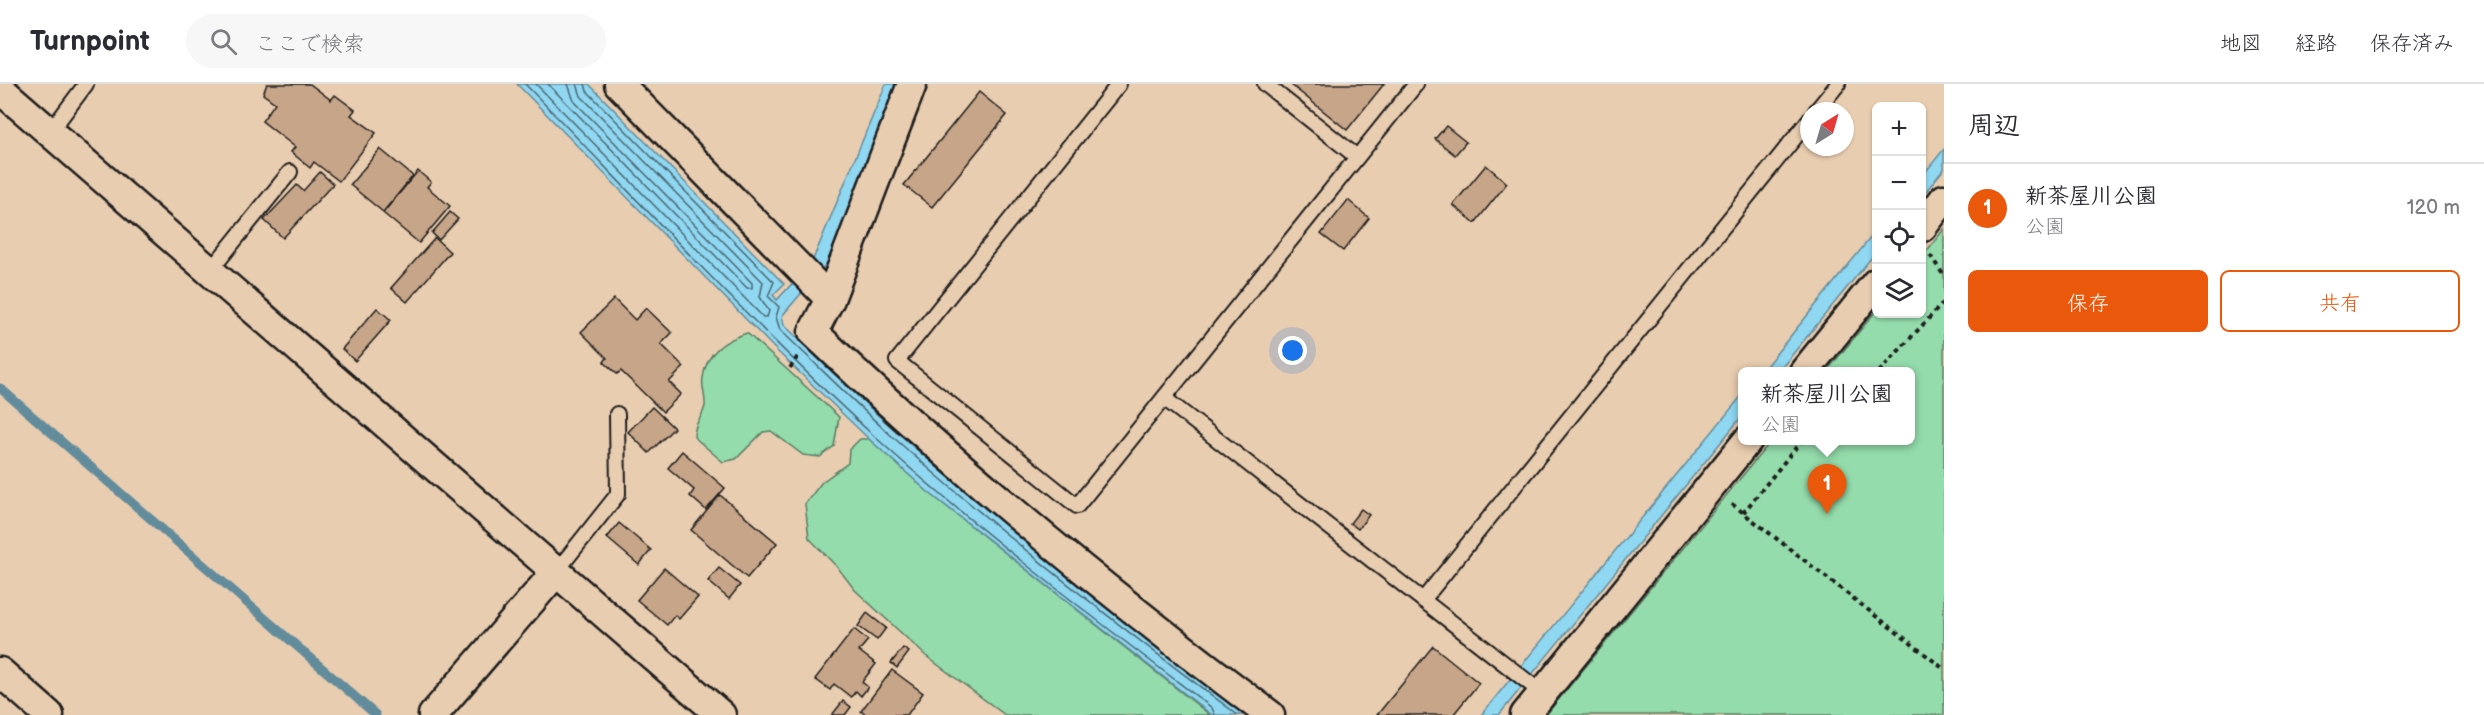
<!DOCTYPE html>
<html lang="ja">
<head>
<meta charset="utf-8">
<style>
  :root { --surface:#fff; --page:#f7f7f7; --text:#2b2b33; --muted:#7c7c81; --line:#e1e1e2; --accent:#ea580c }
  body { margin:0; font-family:"Balsamiq Sans","Klee One",sans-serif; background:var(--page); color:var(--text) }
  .controls { position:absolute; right:18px; top:18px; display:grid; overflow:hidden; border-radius:9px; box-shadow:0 2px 4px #0004 }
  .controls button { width:54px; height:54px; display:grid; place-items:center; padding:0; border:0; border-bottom:2px solid var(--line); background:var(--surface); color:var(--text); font:30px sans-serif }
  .compass { position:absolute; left:1800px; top:18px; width:54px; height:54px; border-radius:50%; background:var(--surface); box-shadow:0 2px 4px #0004; rotate:37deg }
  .you { position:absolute; left:1293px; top:267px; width:21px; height:21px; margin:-15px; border:4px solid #fff; border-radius:50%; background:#1a73e8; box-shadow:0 0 0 9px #1a73e833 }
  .badge { display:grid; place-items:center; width:39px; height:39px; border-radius:50%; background:var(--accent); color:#fff; font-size:20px; font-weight:700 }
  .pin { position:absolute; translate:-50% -50px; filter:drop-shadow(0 2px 3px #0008) }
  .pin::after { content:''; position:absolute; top:32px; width:21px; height:18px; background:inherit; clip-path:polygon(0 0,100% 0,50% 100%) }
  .popup { position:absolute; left:1738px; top:283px; width:177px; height:78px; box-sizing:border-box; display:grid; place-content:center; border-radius:9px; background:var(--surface); filter:drop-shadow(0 2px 4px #0005); font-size:20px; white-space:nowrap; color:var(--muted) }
  .popup b { font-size:22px; color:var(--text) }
  .popup::after { content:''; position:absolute; left:50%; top:100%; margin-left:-12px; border:12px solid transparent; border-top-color:var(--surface) }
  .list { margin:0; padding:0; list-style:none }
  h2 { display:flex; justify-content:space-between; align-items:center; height:78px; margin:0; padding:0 24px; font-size:26px }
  h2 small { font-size:20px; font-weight:400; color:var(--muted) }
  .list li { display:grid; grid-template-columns:39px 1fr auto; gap:18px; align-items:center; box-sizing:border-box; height:90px; padding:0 24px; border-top:2px solid var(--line) }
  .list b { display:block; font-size:22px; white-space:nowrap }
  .list p { margin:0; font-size:20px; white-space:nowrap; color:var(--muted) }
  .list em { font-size:20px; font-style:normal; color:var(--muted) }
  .actions { display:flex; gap:12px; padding:18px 24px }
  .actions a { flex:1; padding:14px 0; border:2px solid var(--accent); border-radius:9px; text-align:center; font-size:21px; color:var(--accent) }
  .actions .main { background:var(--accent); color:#fff }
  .icon { flex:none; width:33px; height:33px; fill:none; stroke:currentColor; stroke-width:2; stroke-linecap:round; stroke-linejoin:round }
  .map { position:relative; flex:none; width:1944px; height:631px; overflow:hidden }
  header { display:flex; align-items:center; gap:36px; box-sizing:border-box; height:84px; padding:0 30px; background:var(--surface); border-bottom:2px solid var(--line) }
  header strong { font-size:28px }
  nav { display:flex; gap:33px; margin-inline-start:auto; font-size:21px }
  .search { width:420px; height:54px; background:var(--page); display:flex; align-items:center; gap:15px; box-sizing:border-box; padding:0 21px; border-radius:33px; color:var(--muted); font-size:22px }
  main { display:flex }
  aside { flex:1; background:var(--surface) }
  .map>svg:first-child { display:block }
</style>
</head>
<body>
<header>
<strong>Turnpoint</strong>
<div class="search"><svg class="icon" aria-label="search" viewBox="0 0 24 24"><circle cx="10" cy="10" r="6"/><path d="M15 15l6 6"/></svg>ここで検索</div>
<nav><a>地図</a><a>経路</a><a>保存済み</a></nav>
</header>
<main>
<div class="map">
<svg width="1944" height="631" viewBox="0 0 1944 631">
  <rect width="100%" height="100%" fill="#e9cdb0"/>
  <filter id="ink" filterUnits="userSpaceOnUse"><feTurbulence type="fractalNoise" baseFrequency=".0167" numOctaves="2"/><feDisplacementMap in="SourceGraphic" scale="12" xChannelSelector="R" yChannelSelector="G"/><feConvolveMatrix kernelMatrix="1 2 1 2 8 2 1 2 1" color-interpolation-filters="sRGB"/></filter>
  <g filter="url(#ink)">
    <g fill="#94dcab" stroke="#587c64" stroke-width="1.5">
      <path d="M1944 145V631H1546L1771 357 1911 356V288L1827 287 1876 227 1922 230V173Z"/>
      <path d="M747 249 839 333 834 362 820 373 803 371 771 347 763 348 736 375 723 378 694 353C694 338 702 335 705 322 706 313 701 303 703 294 706 268 725 256 747 249Z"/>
      <path d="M860 355H869L927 407 1210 631H1005L926 572 855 506 838 484 809 454 805 420 822 398 848 379 849 366Z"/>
    </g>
    <g fill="#90d7f1" stroke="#628c9c" stroke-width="1.5">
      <path d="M517 0H589L784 200 773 211 777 216 812 178 886 0H901L827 179 782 232 784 241C819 274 853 309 890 342 1004 444 1125 539 1248 631H1212L927 407 869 355 777 267Z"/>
      <path d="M1944 65V85L1922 112V92Z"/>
      <path d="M1876 147V168L1779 287H1762Z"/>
      <path d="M1743 310V331L1499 631H1481Z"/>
    </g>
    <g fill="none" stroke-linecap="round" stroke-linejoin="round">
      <g stroke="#4a6771" stroke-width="1.5">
        <path d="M525 0C640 118 752 240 874 352 979 448 1098 537 1212 624L1215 631"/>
        <path d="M536 0 763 233H767L769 227 760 213 763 198 581 12 577 0"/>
        <path d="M548 0 747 204H752V199L574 17 568 0"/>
        <path d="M585 0 587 7 774 198 768 212 779 223 776 233 780 246C815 279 849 313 885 346 998 447 1117 541 1238 631"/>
      </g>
      <path stroke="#628c9c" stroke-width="9" d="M0 304 376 631"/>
    </g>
    <g fill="#c7a588" stroke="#1c1c1c" stroke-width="1.5">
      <path d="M267 0H310L331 16 335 11 355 26 351 31 376 49 339 97 314 78 310 84 291 68 295 63 262 37 275 19 263 10Z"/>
      <path d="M1290 0H1384L1347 46Z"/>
      <path d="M979 8 1007 31 932 123 904 101Z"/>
      <path d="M1446 42 1466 58 1455 71 1435 55Z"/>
      <path d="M380 65 413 92 383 128 350 101Z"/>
      <path d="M1486 81 1507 99 1475 139 1453 121Z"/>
      <path d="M418 87 431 98 427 103 450 122 419 159 383 129Z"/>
      <path d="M320 88 333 100 283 154 264 136 297 101 303 107Z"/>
      <path d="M1348 116 1369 134 1343 167 1321 150Z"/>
      <path d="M450 128 458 135 439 156 432 149Z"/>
      <path d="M435 154 450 168 407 218 391 204Z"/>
      <path d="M614 215 635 236 646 224 672 249 661 260 684 283 669 298 681 310 663 328 621 287 617 290 604 278 607 274 581 248Z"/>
      <path d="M377 224 391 236 355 277 342 265Z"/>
      <path d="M652 323 674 344 649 369 628 348Z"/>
      <path d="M682 367 725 404 706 426 690 412 694 406 668 384Z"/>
      <path d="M720 411 777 459 747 494 691 446Z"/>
      <path d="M1361 425 1369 431 1358 445 1350 439Z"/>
      <path d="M619 439 651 466 639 481 607 454Z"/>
      <path d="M664 484 698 513 679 535 675 531 667 541 637 516Z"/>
      <path d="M719 484 740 501 729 515 708 497Z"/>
      <path d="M867 529 886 544 877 556 858 542Z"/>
      <path d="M854 545 868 556 859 567 876 580 862 598 868 603 861 612 856 607 851 613 834 600 830 606 815 595Z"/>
      <path d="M1433 562 1479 599 1453 631H1377Z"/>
      <path d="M903 564 909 568 897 584 891 579Z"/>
      <path d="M892 586 923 609 907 631H866L861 627Z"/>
      <path d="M843 617 851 623 845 631H832Z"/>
    </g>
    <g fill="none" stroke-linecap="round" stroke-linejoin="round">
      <g stroke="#1c1c1c" stroke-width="18">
        <g id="lane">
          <path d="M1119 0 897 277 1077 422 1416 0"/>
          <path d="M1265 0 1357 73"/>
          <path d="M1816 27 1838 0"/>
          <path d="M50 48 86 0"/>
          <path d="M210 187 290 88"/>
          <path d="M1164 314 1542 609"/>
          <path d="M556 488 618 410 617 330"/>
          <path d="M1423 516 1809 36"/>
        </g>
      </g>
      <g stroke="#1c1c1c" stroke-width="33">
        <g id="street">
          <path d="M619 0 830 215 912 0"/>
          <path d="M0 5 721 631"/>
          <path d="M1922 143 1944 115"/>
          <path d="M830 215 813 248C957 386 1111 512 1270 631"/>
          <path d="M1804 288 1876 199"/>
          <path d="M0 588 49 631"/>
          <path d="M433 631 556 488"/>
          <path d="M1525 631 1748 356"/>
        </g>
      </g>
      <g stroke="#1c1c1c" stroke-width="4" stroke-dasharray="4.5 4.5" stroke-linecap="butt">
        <path d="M1930 171 1944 192"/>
        <path d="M790 284 798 272"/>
        <path d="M1879 288 1944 218"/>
        <path d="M1732 420 1944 585"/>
        <path d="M1743 429 1802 356"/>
      </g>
      <use href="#lane" stroke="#e9cdb0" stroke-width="14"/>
      <use href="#street" stroke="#e9cdb0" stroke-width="28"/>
    </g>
  </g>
</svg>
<div class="controls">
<button>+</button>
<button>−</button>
<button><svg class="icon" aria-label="locate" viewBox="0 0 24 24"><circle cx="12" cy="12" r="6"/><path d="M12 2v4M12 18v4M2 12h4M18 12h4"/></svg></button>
<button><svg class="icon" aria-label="layers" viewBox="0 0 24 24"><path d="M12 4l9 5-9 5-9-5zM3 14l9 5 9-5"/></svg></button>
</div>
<svg class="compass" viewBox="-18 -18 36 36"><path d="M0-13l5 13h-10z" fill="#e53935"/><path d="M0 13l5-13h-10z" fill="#7c7c81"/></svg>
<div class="you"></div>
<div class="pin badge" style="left:1827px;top:430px">1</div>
<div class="popup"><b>新茶屋川公園</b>公園</div>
</div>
<aside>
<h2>周辺<small></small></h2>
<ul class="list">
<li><span class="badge">1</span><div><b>新茶屋川公園</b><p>公園</p></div><em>120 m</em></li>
</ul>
<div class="actions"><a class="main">保存</a><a>共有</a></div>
</aside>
</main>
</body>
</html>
